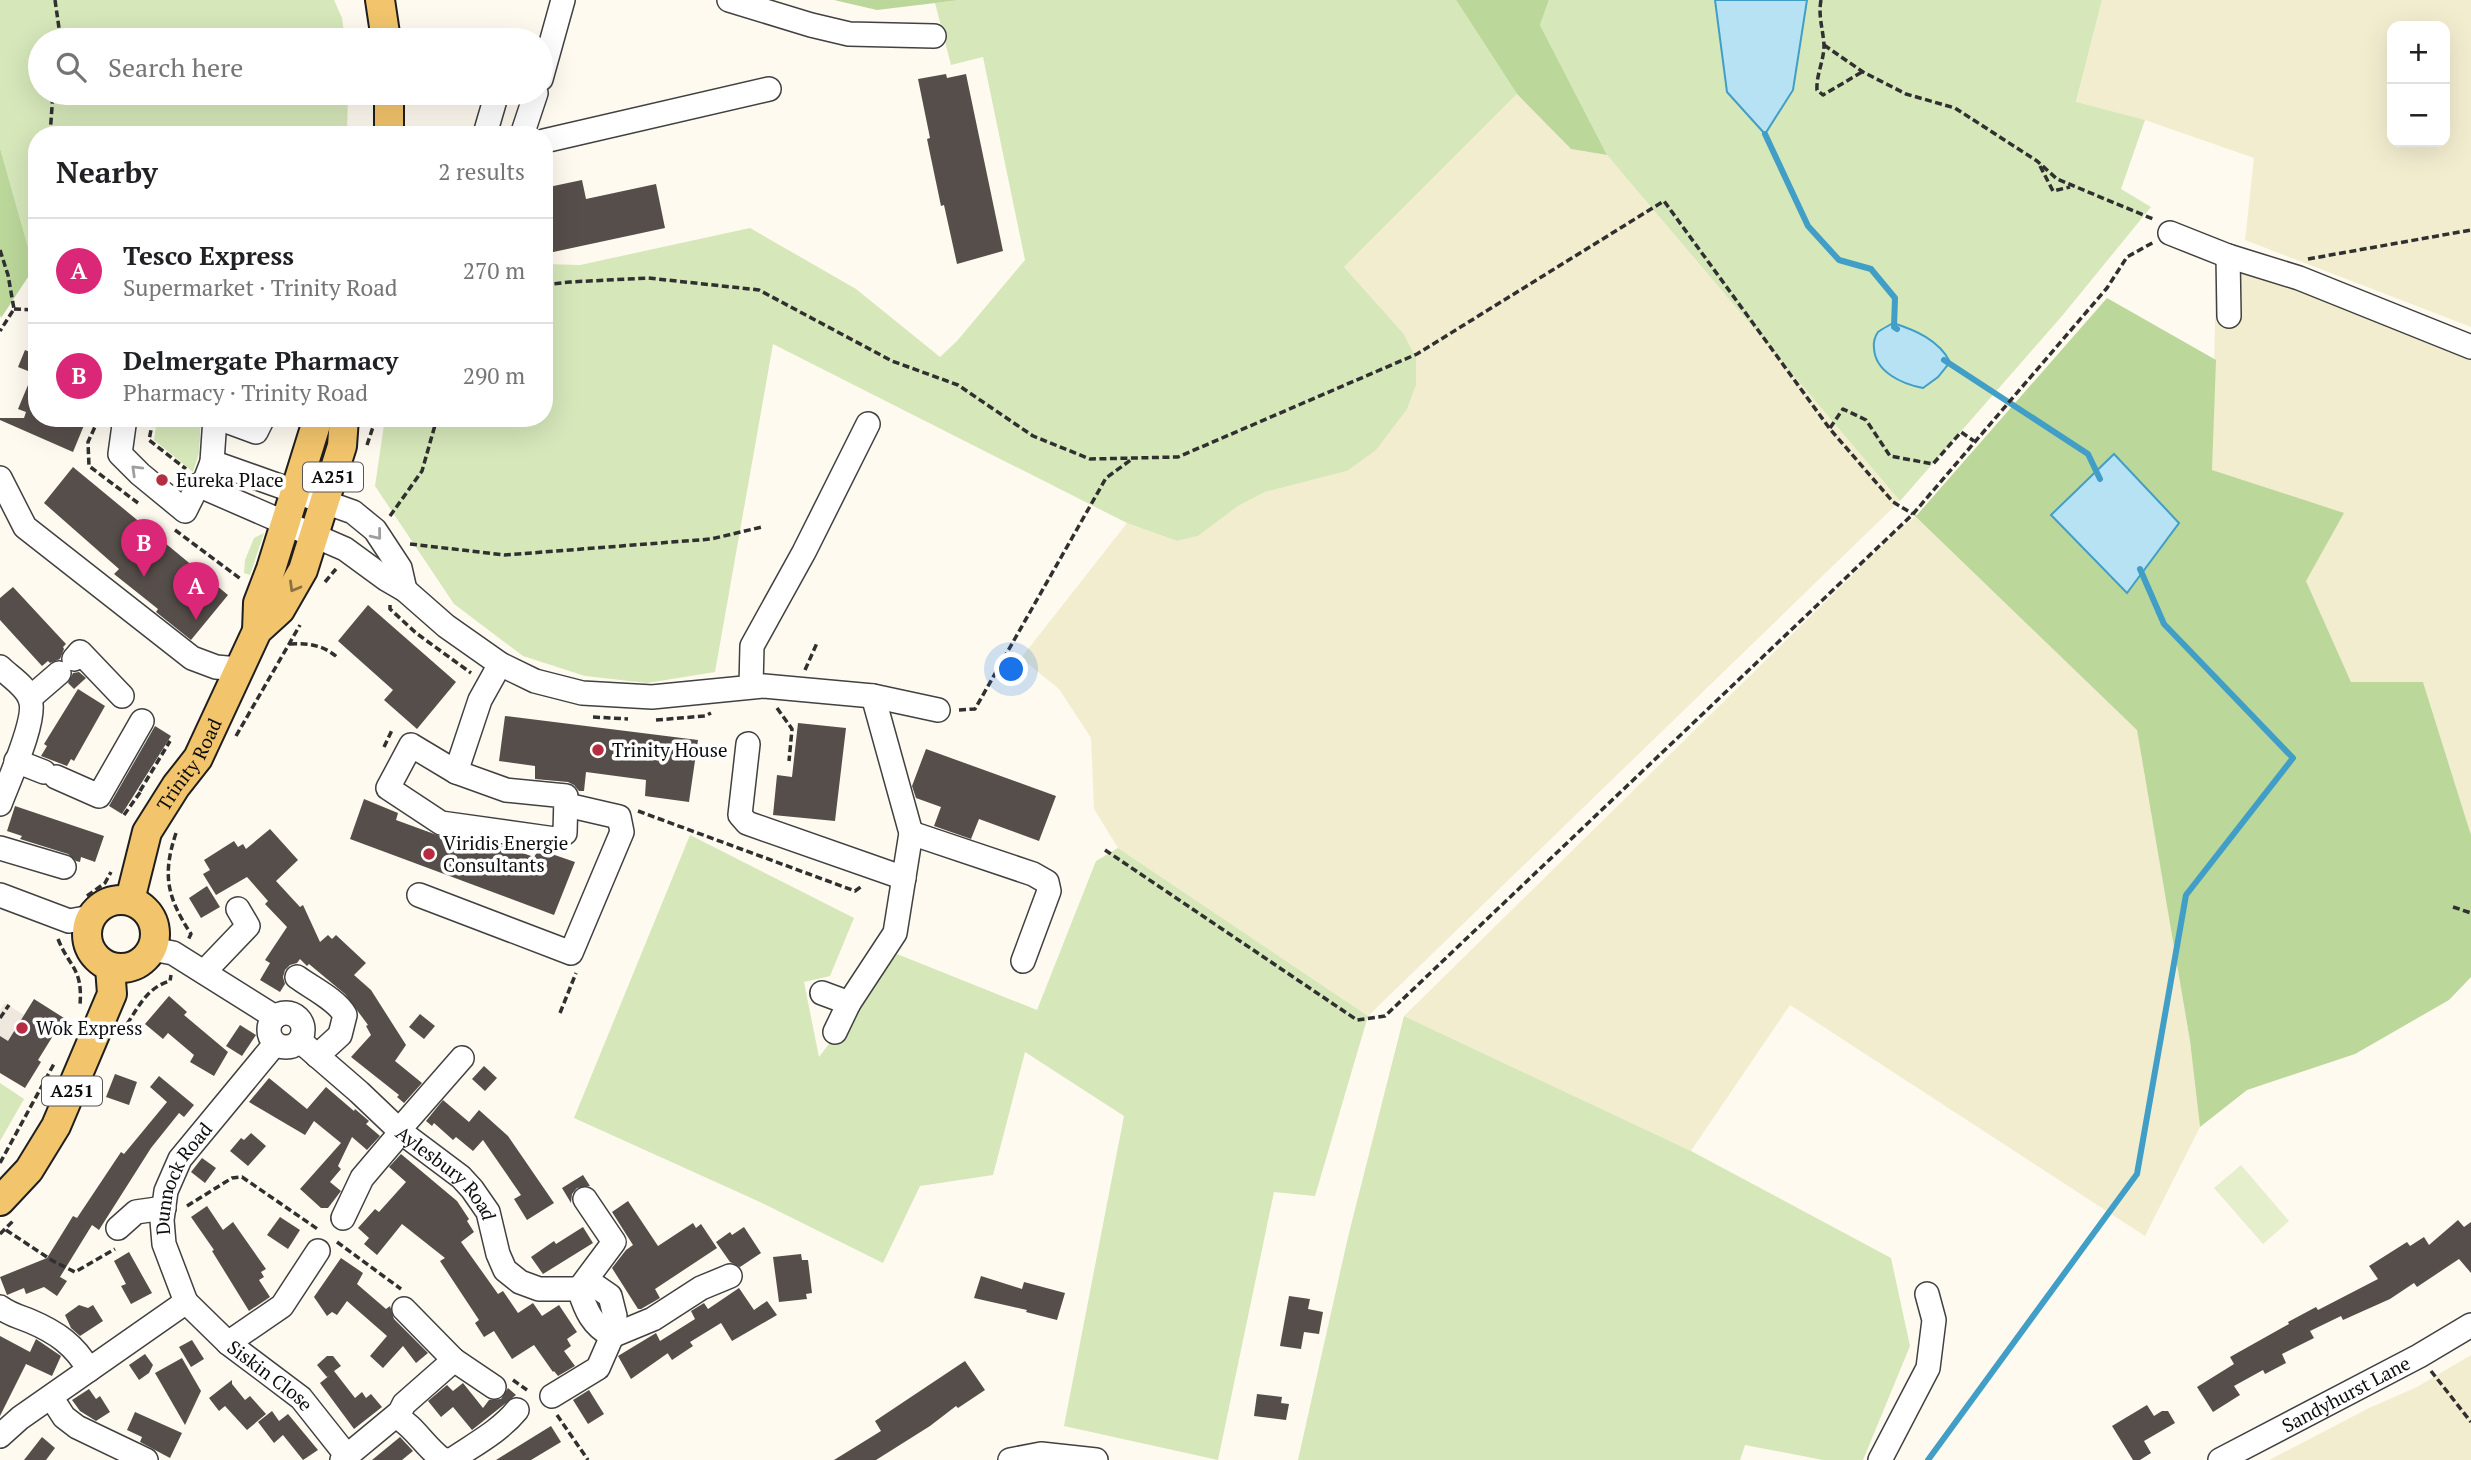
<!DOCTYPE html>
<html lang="en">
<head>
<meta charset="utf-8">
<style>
  :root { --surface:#fff; --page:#f6f6f6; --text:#202124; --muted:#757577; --line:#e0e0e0; --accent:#db2777 }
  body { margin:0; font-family:"PT Serif",serif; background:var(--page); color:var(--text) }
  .controls { position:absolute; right:21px; top:21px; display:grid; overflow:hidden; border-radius:14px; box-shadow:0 7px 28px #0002 }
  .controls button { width:63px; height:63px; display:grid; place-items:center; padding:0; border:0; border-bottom:2px solid var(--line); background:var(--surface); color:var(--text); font:35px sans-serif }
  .you { position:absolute; left:1012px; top:670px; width:24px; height:24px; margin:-18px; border:5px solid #fff; border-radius:50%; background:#1a73e8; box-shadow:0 0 0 10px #1a73e833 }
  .badge { display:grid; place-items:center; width:46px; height:46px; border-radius:50%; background:var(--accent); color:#fff; font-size:23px; font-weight:700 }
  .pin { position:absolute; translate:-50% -58px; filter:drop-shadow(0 2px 4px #0008) }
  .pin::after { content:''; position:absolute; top:37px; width:24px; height:21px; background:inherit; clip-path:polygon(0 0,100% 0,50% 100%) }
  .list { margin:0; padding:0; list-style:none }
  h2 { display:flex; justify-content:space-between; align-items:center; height:91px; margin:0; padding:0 28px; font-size:30px }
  h2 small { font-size:23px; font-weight:400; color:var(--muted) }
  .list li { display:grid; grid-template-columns:46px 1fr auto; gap:21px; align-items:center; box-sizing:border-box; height:105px; padding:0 28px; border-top:2px solid var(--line) }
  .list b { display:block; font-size:26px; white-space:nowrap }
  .list p { margin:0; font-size:23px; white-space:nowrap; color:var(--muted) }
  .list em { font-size:23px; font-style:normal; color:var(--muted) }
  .icon { flex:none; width:38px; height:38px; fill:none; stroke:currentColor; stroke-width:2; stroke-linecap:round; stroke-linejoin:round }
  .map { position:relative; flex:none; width:2471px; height:1460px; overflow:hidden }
  .search { position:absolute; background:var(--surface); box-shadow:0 7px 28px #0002; left:28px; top:28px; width:525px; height:77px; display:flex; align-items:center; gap:18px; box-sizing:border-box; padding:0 24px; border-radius:38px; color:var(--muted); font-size:26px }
  .panel { position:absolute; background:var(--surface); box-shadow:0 7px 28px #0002; left:28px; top:126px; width:525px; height:301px; border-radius:28px }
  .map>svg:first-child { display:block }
</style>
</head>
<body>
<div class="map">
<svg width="2471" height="1460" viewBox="0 0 2471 1460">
  <rect width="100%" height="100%" fill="#fefaef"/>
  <g fill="#f3edd0" fill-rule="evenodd">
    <path d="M2102 0H2471V327L2245 240 2254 158 2145 120 2076 103ZM2392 26H2445V142H2392Z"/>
    <path d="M1517 94 1571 149 1607 155 1900 501 1368 1016 1118 848 1094 809 1091 738 1059 689 1021 658 1127 523 1177 541 1198 536 1238 506 1265 492 1347 471 1403 333 1344 267Z"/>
    <path d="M2244 270 2471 354V835L2423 682H2351L2306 581 2212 470 2216 272Z"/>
    <path d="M1917 515 2137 729 2190 1041 2200 1127 2145 1236 1790 1005 1691 1151 1404 1016 1893 535Z"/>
    <path d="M2471 1355V1460H2269L2369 1408 2417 1387Z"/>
  </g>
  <g fill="#d6e7ba">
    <path d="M0 0H334L342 18 345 40H40V93H348L347 135H37V303H32L34 268 0 148Z"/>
    <path d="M960 0H1456L1517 94 1344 267 1403 333 1416 358V385L1407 409 1376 450 1347 471 1265 492 1238 506 1198 536 1177 541 1127 523 773 344 715 672 647 683 585 676 523 656 454 604 375 486 385 418H544V264L580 265 750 228 856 289 940 357 957 341 1025 260 983 57 951 65 935 3Z"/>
    <path d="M1549 0H1715L1727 92 1805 0H2102L2076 102 2145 120 2121 189 2151 207 2062 316 1900 501 1607 155 1540 25Z"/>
    <path d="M172 418H201L199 453 193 472 154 440 156 426Z"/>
    <path d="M264 533 250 575 244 573 245 560 254 538Z"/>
    <path d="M690 835 854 918 830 976 804 982 819 1057 897 954 1037 1010 1096 861 1118 848 1368 1016 1315 1196 1274 1192 1218 1460 1064 1426 1124 1116 1025 1052 993 1175 920 1186 883 1263 760 1202 574 1118Z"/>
    <path d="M1404 1016 1691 1151 1891 1258 1910 1346 1863 1460H1823L1745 1445 1740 1460H1298L1348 1237Z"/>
    <path d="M0 1083 24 1099 0 1141Z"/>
  </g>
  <g fill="#bbd79a">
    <path d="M834 0H960L877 10Z"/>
    <path d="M1456 0H1549L1540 25 1607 155 1571 149 1517 94Z"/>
    <path d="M0 148 34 268 1 318 0 315Z"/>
    <path d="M2107 298 2216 360 2212 470 2344 513 2306 581 2351 682H2423L2471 835V977L2449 1000 2355 1054 2247 1090 2200 1127 2190 1041 2137 730 1913 514 1917 515Z"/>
  </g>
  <path fill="#e6efcc" d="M2241 1165 2289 1221 2263 1244 2214 1188Z"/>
  <path fill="#eee8de" d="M5 1003 24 1015 8 1041 0 1037V1010Z"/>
  <g fill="#b6e2f3" stroke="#419ec7" stroke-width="2">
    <path d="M1715 0H1807L1793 90 1765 134 1727 92Z"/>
    <path d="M1893 323C1915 330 1939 340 1950 362L1938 377 1923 388C1902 384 1875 372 1874 348 1873 343 1875 336 1878 332 1882 329 1888 326 1893 323Z"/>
    <path d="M2114 454 2179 523 2127 593 2051 515Z"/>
  </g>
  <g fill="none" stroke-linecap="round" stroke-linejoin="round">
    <g stroke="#419ec7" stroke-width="6">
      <path d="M1765 134 1808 226 1839 260 1871 269 1895 298 1894 327 1897 329"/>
      <path d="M1944 360 2088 454 2100 479"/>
      <path d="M1928 1460 2137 1174 2186 895 2293 758 2164 624 2140 569"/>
    </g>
  </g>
  <g fill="#564e4a">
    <path d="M946 74 947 78 966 74 1003 251 957 264 944 205 941 206 927 139 930 138 918 79Z"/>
    <path d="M582 180 586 199 656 184 665 228 544 254V188Z"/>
    <path d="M25 350 37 355V418H87L73 452 0 420V418H24L26 412 18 409 33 373 18 367Z"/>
    <path d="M73 467 228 595 191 640 156 612 158 609 114 574 119 569 44 503Z"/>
    <path d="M13 587 66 644 63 647 64 649 60 659 50 663 48 661 42 666 0 620V598Z"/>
    <path d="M368 605 456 682 417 729 384 700 393 690 338 641Z"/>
    <path d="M79 672 86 678 74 689 68 683 73 673Z"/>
    <path d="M78 689 105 706 74 761 71 759 67 766 41 756 47 746 44 744Z"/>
    <path d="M505 716 698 740 689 802 645 796 646 780 586 772 584 791H579L574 785 568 782 535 779V766L499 761Z"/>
    <path d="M798 723 846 728 835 821 773 815 777 775 792 777Z"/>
    <path d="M155 726 171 736 122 814 109 806Z"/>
    <path d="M926 749 1056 796 1039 841 979 819 971 839 934 826 941 807 916 798 912 786Z"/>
    <path d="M364 799 398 813 396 820 486 853 490 844 502 846 534 857 538 851 546 852 575 862 554 915 350 839Z"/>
    <path d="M15 806 104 836 95 862 81 857 80 862 76 861 68 854 20 839 22 836 7 831Z"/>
    <path d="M270 829 298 860 276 881 300 907 303 905 320 942 328 935 332 939 336 935 366 963 354 975 371 990 406 1045 395 1061 422 1083 404 1103 397 1097 399 1095 351 1057 371 1035 366 1026 368 1025 345 994 309 964 307 966 300 959 297 963 290 965 285 970 283 977 285 984 280 992 260 980 270 963 265 960 287 927 265 904 268 901 247 877 216 895 203 874 210 870 204 860 234 841 238 847 243 844 246 849Z"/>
    <path d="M207 886 220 907 201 918 189 898Z"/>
    <path d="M169 996 187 1012 184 1015 228 1052 214 1076 190 1062 194 1055 168 1033 163 1039 145 1024Z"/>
    <path d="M34 999 64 1018 38 1060 41 1062 25 1088 0 1073V1036L8 1041Z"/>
    <path d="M420 1014 435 1026 424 1039 409 1027Z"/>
    <path d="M240 1025 256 1035 242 1056 226 1046Z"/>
    <path d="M484 1066 497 1078 485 1091 472 1079Z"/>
    <path d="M115 1074 137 1082 129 1105 106 1097Z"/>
    <path d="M159 1076 194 1105 184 1117 179 1113 151 1148 99 1230 92 1225 60 1277 67 1281 57 1296 44 1287 26 1294 24 1288 7 1295 0 1277 47 1258 73 1216 77 1218 121 1152 124 1154 167 1102 150 1087Z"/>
    <path d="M269 1078 307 1109 326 1087 354 1111 355 1109 369 1121 366 1124 380 1136 367 1150 352 1137 338 1166 341 1169 330 1182 341 1191 328 1208H321L300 1189 341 1143 314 1121 305 1135 249 1102Z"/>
    <path d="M443 1100 469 1122 479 1110 508 1136 554 1203 527 1220 514 1199 521 1195 483 1140 473 1151 456 1137 453 1140 434 1123 432 1126 426 1121Z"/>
    <path d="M251 1133 266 1146 248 1166 230 1151 241 1138 244 1140Z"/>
    <path d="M401 1154 457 1201 469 1219 467 1221 474 1232 461 1242 498 1294 503 1291 518 1313 533 1303 542 1316 559 1305 577 1332 567 1339 571 1346 564 1351 575 1366 558 1376 554 1371 553 1372 534 1345 512 1359 494 1331 484 1337 475 1323 479 1320 440 1261 445 1258 402 1224 377 1255 364 1244 369 1238 358 1228 375 1209 379 1212 406 1182 389 1167Z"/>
    <path d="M202 1158 216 1168 205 1183 191 1172Z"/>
    <path d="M583 1175 590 1186 577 1188 572 1194 571 1203 562 1188Z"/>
    <path d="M628 1201 658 1246 693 1223 696 1228 701 1224 717 1248 655 1289 660 1298 641 1309H638L612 1268 626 1250 633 1245 612 1212Z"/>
    <path d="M207 1206 223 1230 233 1222 266 1269 261 1272 264 1277 259 1280 270 1297 249 1311 212 1251 214 1250 191 1217Z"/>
    <path d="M280 1217 300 1230 288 1249 267 1235Z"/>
    <path d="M2458 1220 2464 1227 2471 1222V1273L2459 1259 2417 1287 2414 1283 2390 1299 2343 1320 2341 1316 2310 1331 2314 1338 2282 1354 2286 1363 2265 1374 2263 1370 2234 1386 2240 1395 2213 1412 2197 1387 2234 1364 2230 1357 2289 1324 2288 1322 2316 1307 2318 1310 2378 1279 2369 1266 2407 1242 2410 1246 2424 1237 2429 1245Z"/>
    <path d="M583 1227 593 1243 543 1274 531 1257 554 1241 556 1244Z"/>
    <path d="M744 1227 761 1253 740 1267 730 1262 716 1242 730 1232 732 1235Z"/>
    <path d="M129 1252 152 1293 131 1304 121 1286 126 1284 114 1261Z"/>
    <path d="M801 1254 802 1260H808L812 1293 806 1294 807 1299 779 1302 773 1257Z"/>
    <path d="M341 1258 363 1273 357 1284 386 1309 390 1306 394 1319 428 1353 416 1363 403 1346 383 1368 370 1356 387 1336 347 1301 337 1315 332 1312 327 1316 314 1297Z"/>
    <path d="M981 1276 1022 1289 1024 1282 1065 1293 1057 1320 1026 1312 1027 1310 974 1298Z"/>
    <path d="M739 1288 754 1310 767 1301 777 1315 732 1341 721 1323 690 1342 693 1346 672 1360 665 1349 668 1353 631 1379 618 1356 656 1333 660 1341 695 1319 691 1311 704 1303 708 1309Z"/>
    <path d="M1289 1296 1310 1299 1308 1309 1323 1312 1319 1334 1304 1332 1301 1349 1280 1346Z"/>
    <path d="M79 1305 88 1308 93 1305 103 1321 80 1336 71 1328 65 1315Z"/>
    <path d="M0 1336 30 1352 36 1339 61 1356 52 1376 26 1364 0 1416Z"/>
    <path d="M192 1340 204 1359 191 1367 179 1347Z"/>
    <path d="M145 1354 153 1365 149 1373 139 1380 129 1365Z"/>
    <path d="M327 1356H333L341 1366 334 1371 355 1398 362 1392 366 1398 371 1394 382 1407 354 1429 320 1383 330 1375 327 1377 317 1365Z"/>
    <path d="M182 1358 201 1391 185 1425 155 1373Z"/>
    <path d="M965 1361 985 1390 958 1408 956 1406 930 1426 876 1460H834L881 1431 875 1421Z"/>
    <path d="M232 1380V1384L245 1400 250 1396 266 1414 247 1430 225 1406 219 1411 209 1398Z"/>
    <path d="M463 1383 483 1408 489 1400 501 1399 508 1388 516 1395 472 1430 453 1407 441 1417 428 1401 447 1385 453 1391Z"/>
    <path d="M89 1389 96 1399 100 1396 110 1412 96 1421 80 1411 72 1400Z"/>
    <path d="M589 1390 604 1414 588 1424 573 1400Z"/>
    <path d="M1257 1394 1282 1397 1281 1403 1289 1404 1286 1420 1254 1416Z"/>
    <path d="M2147 1405 2154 1416 2162 1411H2168L2175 1423 2144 1441 2151 1453 2140 1460H2133L2112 1426Z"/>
    <path d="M272 1411 279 1421 288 1414 318 1450 303 1460 283 1435 274 1443 258 1422Z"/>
    <path d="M135 1412 182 1433 170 1458 140 1442 142 1437 127 1430Z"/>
    <path d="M551 1426 561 1442 531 1460H496Z"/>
    <path d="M42 1437 55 1448 46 1460H24Z"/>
    <path d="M400 1437 413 1451 402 1460H372Z"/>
  </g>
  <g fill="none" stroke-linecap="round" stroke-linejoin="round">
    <g stroke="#414141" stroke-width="26">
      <g id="minor">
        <path d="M729 0 811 25 849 34 934 36"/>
        <path d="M541 79 563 0"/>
        <path d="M486 135 485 134 497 93"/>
        <path d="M522 135 536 93"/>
        <path d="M544 141 769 89"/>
        <path d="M2170 233 2228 256 2299 278 2471 347"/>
        <path d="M2228 256 2229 316"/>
        <path d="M125 418 120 454 140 474 185 511 198 485 204 483 212 462 215 418"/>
        <path d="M218 418 256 432 263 418"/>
        <path d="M212 462 353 512 375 530 400 568 405 590"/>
        <path d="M0 478 25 527 192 658 216 667 238 669"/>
        <path d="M198 485 345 549 386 579 405 590 446 626 500 664 535 681 582 693 652 697 764 686 873 696 938 710"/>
        <path d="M74 659 80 652 122 696"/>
        <path d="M0 667C9 676 26 686 30 699 38 718 8 782 0 804"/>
        <path d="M751 686 752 646 804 552 868 424"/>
        <path d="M30 698 59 673"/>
        <path d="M748 744 740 815 747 823 904 878"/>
        <path d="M411 745 456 772 506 790 566 796 565 833 555 839 441 823 388 788Z"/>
        <path d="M16 761 44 772"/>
        <path d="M456 772 480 700 500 664"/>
        <path d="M56 777 99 796 142 721"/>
        <path d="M911 833 1033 874 1047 882 1049 891 1023 961"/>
        <path d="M0 848 64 867"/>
        <path d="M0 895 69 921 91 917"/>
        <path d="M419 895 571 953 622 832 619 817 567 805"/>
        <path d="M152 949 173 953 275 1017"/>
        <path d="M204 972 248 926 238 909"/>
        <path d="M297 977C312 988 337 1000 345 1015L340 1035 317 1056"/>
        <path d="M822 993 849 1003"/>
        <circle cx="286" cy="1030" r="17"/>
        <path d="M835 1032 849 1003 895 933 911 833 873 696"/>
        <path id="s1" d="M300 1041 359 1092 401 1132 461 1177 472 1189 488 1212 498 1254 505 1270 520 1282 539 1289H579C586 1311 592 1325 612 1336L653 1319 701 1288 730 1276"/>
        <path d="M399 1130 462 1058"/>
        <path d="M343 1218 362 1178 401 1132"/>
        <path d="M118 1228 136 1212 164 1208"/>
        <path d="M579 1289 614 1242 585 1199"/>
        <path id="s2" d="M186 1302 228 1343 301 1398 347 1456"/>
        <path d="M0 1307C9 1314 20 1317 30 1321 56 1332 75 1345 89 1370"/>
        <path d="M404 1309 454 1360 494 1387"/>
        <path d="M228 1343 282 1306 318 1251"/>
        <path d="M552 1396 598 1368 612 1336 615 1316 610 1296 597 1287 579 1289"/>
        <path d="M51 1397 64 1417 77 1427 146 1460"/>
        <path d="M396 1416C415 1427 425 1447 443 1460"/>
        <path id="s3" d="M0 1436 20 1418 186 1302 164 1244 162 1220 166 1191 180 1159 275 1044"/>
        <path d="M342 1460 400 1412 404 1404 454 1360"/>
        <path d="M447 1460 453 1459C475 1444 500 1431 517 1410"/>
        <path d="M1010 1460 1041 1454 1096 1460"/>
        <path d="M1880 1460 1928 1368 1934 1320 1927 1294"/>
        <path id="s4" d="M2220 1460 2419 1356 2471 1325"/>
      </g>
    </g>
    <g stroke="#1f1f1f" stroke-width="32">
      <g id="major">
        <path d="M380 0 386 40"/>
        <path d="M389 93V135"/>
        <path d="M257 631 258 603 271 569 318 418"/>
        <circle cx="121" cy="934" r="34"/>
        <path id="s5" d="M130 900 147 832 176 786 198 758 257 631 280 610 303 570 342 446 344 418"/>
        <path d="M0 1201 29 1170 56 1126 112 994 110 967"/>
      </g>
    </g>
    <g stroke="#303030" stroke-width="3.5" stroke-dasharray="7 3.5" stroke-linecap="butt">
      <path d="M55 0 59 28 58 40"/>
      <path d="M1821 0C1818 16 1823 29 1824 45 1824 61 1816 75 1817 90L1823 95 1862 72"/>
      <path d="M1824 45 1863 72 1906 94 1955 108 2037 161 2057 179 2153 219"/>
      <path d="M50 135 53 93"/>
      <path d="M2040 166 2053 191 2070 187"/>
      <path d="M0 250 8 275 14 309 0 331"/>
      <path d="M2308 259 2471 230"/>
      <path d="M544 285 570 282 648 278 759 290 892 361 958 385 1033 436 1090 459 1178 457 1417 354 1664 201 1830 429 1893 502 1913 514"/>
      <path d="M14 309 37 310"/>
      <path d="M99 418 88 442 89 466 138 503"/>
      <path d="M166 418 152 425 149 440 186 469"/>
      <path d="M1830 428 1843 409 1866 420 1890 456 1933 464 1961 432 1974 441"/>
      <path d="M367 445 376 418"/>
      <path d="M357 491 360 474"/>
      <path d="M390 516 422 471 437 418"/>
      <path d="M175 530 242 580"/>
      <path d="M410 544 505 555 711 539 762 527"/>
      <path d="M325 582 336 569"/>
      <path d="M390 605V609L416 633 471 673"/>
      <path d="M290 644C308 643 323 645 337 657"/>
      <path d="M805 670 817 643"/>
      <path d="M777 708 792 729 789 761"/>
      <path d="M959 710 975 709 1106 478 1132 459"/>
      <path d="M593 717 628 719"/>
      <path d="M656 720 705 716 711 713"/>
      <path d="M236 736 300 625"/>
      <path d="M384 747 392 730"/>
      <path d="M140 791 170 741"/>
      <path d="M638 811 855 891 862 886"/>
      <path d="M124 815 141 791"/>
      <path d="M176 833C162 875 167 897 191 934L188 940"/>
      <path d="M1105 850 1357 1020 1385 1016 1913 514 2107 288 2127 257 2154 242"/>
      <path d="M87 896 105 883 111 872"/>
      <path d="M2453 907 2471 913"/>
      <path d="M58 939C69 967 83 968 80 1005"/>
      <path d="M560 1013 576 973"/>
      <path d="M0 1018 9 1005"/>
      <path d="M127 1024C139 1006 148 987 170 981L171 975"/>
      <path d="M0 1163 55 1062"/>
      <path d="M187 1206 232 1178 242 1177 319 1230"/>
      <path d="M6 1230 53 1261 75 1272 115 1249"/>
      <path d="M0 1234 13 1221"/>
      <path d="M337 1242 401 1289"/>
      <path d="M2431 1371 2471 1422"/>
      <path d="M513 1380 527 1390"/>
      <path d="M557 1415 588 1460"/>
    </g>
    <use href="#minor" stroke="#fff" stroke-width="23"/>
    <use href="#major" stroke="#f2c46c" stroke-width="28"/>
  </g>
  <defs><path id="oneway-chevron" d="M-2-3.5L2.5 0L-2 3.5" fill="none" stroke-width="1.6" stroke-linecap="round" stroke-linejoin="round" transform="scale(1.75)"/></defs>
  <g stroke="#9f9f9f">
    <use href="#oneway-chevron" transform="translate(136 470) rotate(-136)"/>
    <use href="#oneway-chevron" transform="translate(377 535) rotate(51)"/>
  </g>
  <use stroke="#8b7242" href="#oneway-chevron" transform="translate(294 587) rotate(120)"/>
  <g fill="#b72c40" stroke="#fff" stroke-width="2.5">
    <circle cx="162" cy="480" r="7"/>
    <circle cx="598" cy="750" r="7"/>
    <circle cx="429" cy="854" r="7"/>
    <circle cx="22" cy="1028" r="7"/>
  </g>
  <g text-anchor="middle" stroke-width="7" stroke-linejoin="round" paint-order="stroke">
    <g fill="#fff" stroke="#565656" stroke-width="2">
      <rect x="303" y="462.5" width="60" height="29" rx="5"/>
      <rect x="42" y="1076.5" width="60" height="29" rx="5"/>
    </g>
    <g font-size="18" font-weight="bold" fill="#0e0e0e">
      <text x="333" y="483">A251</text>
      <text x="72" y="1097">A251</text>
    </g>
    <g font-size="19" fill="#0e0e0e" stroke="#fff" text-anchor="start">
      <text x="176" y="487">Eureka Place</text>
      <text x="612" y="757">Trinity House</text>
      <text x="443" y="850">Viridis Energie<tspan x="443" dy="22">Consultants</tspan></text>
      <text x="36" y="1035">Wok Express</text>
    </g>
    <g font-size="19" fill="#0e0e0e" stroke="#fff">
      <text dy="7" stroke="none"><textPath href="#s5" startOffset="150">Trinity Road</textPath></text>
      <text dy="7" stroke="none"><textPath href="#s1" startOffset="198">Aylesbury Road</textPath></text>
      <text dy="7" stroke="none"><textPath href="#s3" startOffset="362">Dunnock Road</textPath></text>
      <text dy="7" stroke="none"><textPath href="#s2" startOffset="112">Siskin Close</textPath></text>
      <text dy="7" stroke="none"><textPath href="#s4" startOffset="142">Sandyhurst Lane</textPath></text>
    </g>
  </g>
</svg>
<div class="controls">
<button>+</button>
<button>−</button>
</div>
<div class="you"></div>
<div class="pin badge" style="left:196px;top:620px">A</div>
<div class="pin badge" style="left:144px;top:577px">B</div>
<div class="search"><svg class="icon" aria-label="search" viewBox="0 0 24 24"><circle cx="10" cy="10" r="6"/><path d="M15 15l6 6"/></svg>Search here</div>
<section class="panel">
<h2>Nearby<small>2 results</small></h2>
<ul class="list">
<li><span class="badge">A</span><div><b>Tesco Express</b><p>Supermarket · Trinity Road</p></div><em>270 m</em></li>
<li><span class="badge">B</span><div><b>Delmergate Pharmacy</b><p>Pharmacy · Trinity Road</p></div><em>290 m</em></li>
</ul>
</section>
</div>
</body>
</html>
